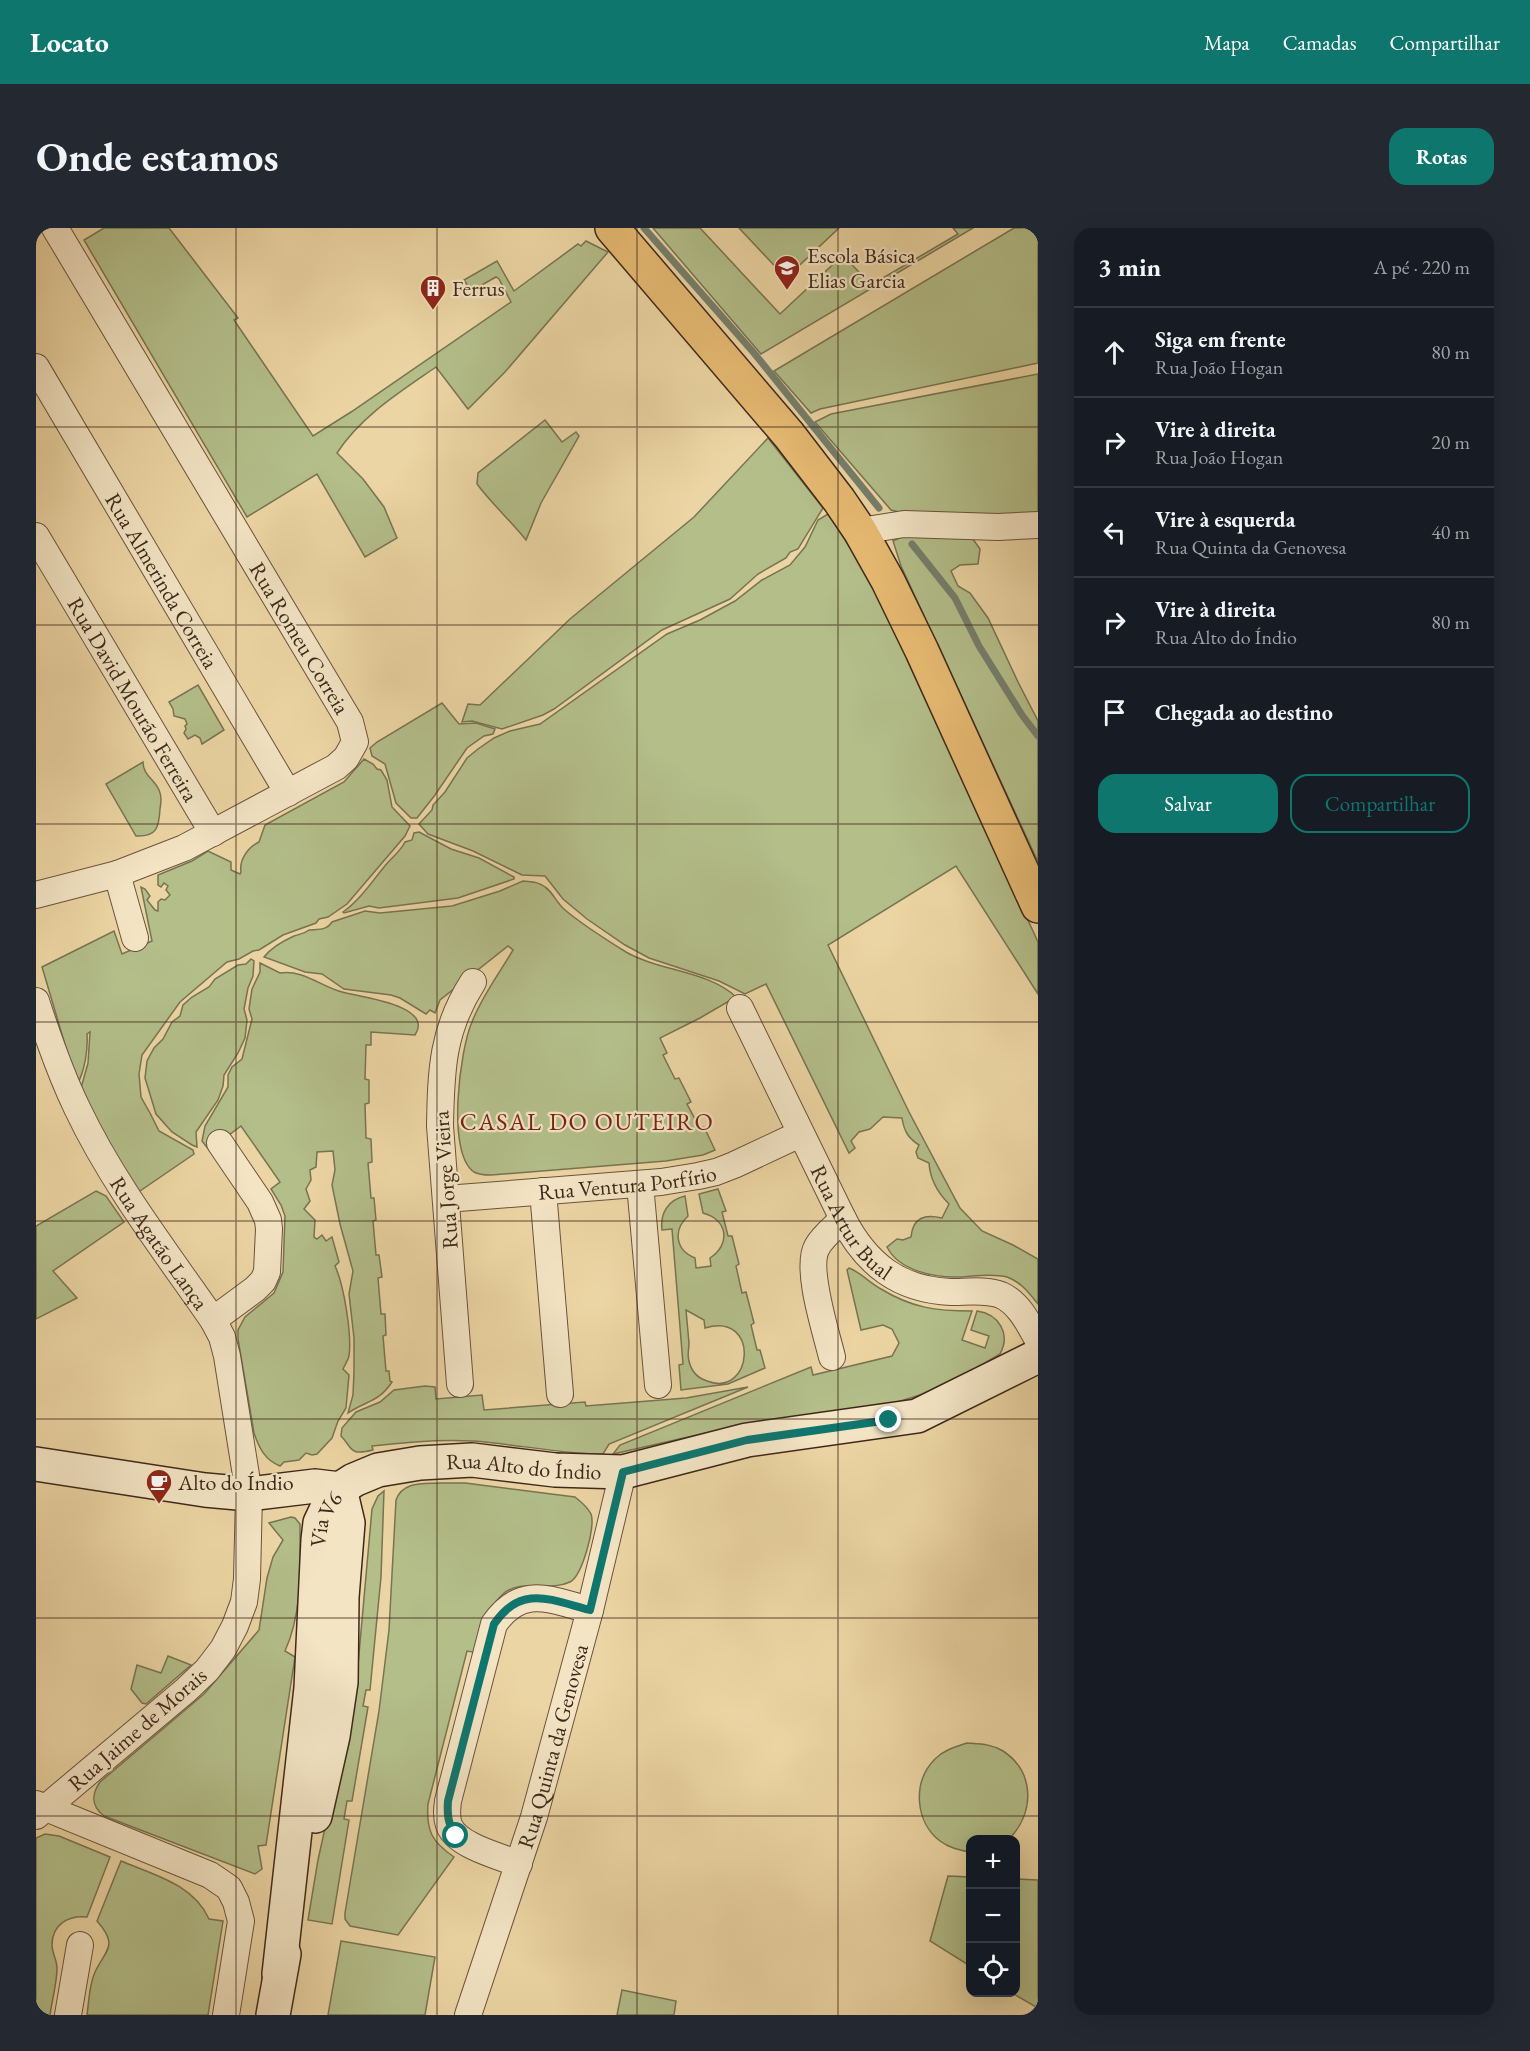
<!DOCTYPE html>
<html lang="pt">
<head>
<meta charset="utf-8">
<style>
  :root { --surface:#171b24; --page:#242831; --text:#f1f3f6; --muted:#9ea1a6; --line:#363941; --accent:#0f766e }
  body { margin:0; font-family:"EB Garamond",serif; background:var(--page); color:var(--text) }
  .controls { position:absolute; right:18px; bottom:18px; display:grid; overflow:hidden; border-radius:12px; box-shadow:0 6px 24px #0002 }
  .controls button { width:54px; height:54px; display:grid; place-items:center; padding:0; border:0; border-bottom:2px solid var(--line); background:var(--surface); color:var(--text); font:30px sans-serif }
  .stop { position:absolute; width:18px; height:18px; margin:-14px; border:4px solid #0f766e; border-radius:50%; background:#fff }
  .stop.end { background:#0f766e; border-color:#fff; box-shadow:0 2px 6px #0008 }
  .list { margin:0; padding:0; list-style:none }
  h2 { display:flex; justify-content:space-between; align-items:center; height:78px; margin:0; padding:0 24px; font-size:26px }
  h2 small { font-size:20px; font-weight:400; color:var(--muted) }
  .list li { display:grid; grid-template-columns:39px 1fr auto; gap:18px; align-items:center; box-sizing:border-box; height:90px; padding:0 24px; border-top:2px solid var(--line) }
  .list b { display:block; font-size:22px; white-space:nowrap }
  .list p { margin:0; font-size:20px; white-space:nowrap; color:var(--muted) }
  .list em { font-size:20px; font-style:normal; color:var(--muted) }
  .actions { display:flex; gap:12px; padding:18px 24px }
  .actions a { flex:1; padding:14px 0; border:2px solid var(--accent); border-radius:18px; text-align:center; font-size:21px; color:var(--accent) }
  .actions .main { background:var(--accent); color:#fff }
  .icon { flex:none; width:33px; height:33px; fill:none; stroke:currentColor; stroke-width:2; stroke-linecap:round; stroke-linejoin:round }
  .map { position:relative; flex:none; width:1002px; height:1787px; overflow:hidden; border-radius:18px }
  header { display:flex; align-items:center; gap:36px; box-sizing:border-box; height:84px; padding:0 30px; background:var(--accent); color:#fff }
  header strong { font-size:28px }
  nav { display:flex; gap:33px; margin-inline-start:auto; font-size:21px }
  .intro { display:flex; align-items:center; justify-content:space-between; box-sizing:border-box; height:144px; padding:0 36px }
  h1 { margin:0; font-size:42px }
  .button { padding:15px 27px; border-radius:18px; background:var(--accent); color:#fff; font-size:21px; font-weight:700 }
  main { display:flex; gap:36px; padding:0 36px }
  aside { flex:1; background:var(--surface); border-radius:18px; box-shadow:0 6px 24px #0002 }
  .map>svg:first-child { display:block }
</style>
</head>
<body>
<header>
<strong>Locato</strong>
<nav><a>Mapa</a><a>Camadas</a><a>Compartilhar</a></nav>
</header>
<div class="intro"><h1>Onde estamos</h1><a class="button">Rotas</a></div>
<main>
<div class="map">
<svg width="1002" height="1787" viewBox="0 0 1002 1787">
  <rect width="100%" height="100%" fill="#ecd5a4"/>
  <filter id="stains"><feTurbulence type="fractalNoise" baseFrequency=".00333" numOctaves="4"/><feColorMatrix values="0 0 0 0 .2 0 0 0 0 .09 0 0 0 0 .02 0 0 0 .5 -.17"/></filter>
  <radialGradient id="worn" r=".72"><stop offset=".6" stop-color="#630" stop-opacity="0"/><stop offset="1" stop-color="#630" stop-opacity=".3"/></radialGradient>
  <g fill="#b3be89" stroke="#797352" stroke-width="1.5" fill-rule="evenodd">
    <path d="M68 0H133L202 90 198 92 277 208 315 184 475 74 463 51 460 49 435 63 428 52 461 33 478 63 542 16 545 18 550 13 572 24 469 144 432 181 400 139C364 164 325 188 301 225L327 251 348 279 361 310 329 329 281 246 211 289 48 12Z"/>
    <path d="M617 0H664L744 86 807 27 835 57 922 6 917 0H937L725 126Z"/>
    <path d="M703 0H803L750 50Z"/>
    <path d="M978 0H1002V135L784 181 775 185 738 143Z"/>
    <path d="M1002 146V291L879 288 855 282 779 194 795 186Z"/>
    <path d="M509 192 526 214 540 204 543 208 505 275 490 312C474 292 456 276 441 256L442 245Z"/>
    <path d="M732 210 787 280 762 321 754 324 750 330 722 346 694 371 626 402 518 481 507 487 466 501 436 493 426 494 432 476 444 477 534 391 658 289Z"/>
    <path d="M792 286 819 327 839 361 1002 714V766L920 638 792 717 873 884 924 980 946 1003 977 1017 1002 1031V1076C993 1065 985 1054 971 1049 957 1045 939 1048 925 1049 899 1050 863 1043 851 1019L861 1011 867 1012 875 1009C877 989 889 986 906 990L913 976C902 965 894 951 893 935L882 930 880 924 883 917C872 910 868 903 866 890L847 889 834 901 823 904 815 913 819 920 813 925 730 756 709 766 683 753 613 730 589 717 551 691 527 671 509 648 486 647 437 623 392 606 383 596 396 582 397 577 409 564 431 530 442 521 458 510 474 503 504 496 631 406 664 392 699 373 726 352 754 337 769 319 782 292Z"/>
    <path d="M872 306 934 307 944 321 942 336 924 337 915 343 922 358 934 365 952 390 982 454 1002 493V634L865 338 857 313Z"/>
    <path d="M162 457 188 502 166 516 164 510 159 507 152 511 148 505 150 501 149 498 151 496 149 491 138 488 137 481 133 474Z"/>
    <path d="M406 475 423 496 440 495 459 501 457 506 448 508 431 520 399 567 381 590H375L360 575 349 536 336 528 334 520 341 514Z"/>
    <path d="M328 531 337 536 341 541 345 542 351 552 356 579 374 598 369 608 311 676 292 689 283 691 280 695 247 707 223 722 217 723 203 731 191 734 144 774 106 827 103 846 105 869 114 885 123 903 157 922 158 926 101 965 74 923 45 860 52 835 54 804 51 806C52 822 49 842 41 857L6 739 78 703 86 726 116 713 105 659 109 661 114 668 111 672 119 682 122 683V674L125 671 129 672 134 667 130 662 132 658 128 655 125 659 122 657V647L156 633 172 623 195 634V642L204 646 205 644C203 632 212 619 223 614L229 597 308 554Z"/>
    <path d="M107 534C107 547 118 551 123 562 126 569 125 574 124 581 123 599 121 609 100 608L70 556Z"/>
    <path d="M383 604 415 621 443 630 478 649V651L422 670 343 680 333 678 308 685 307 684C323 673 335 655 348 639 355 630 364 624 369 614L376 612 378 605Z"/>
    <path d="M487 653C495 654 501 653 509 659 517 664 521 676 529 682 548 698 569 711 590 724 623 743 673 743 700 769L664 790 624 810 631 825 627 827 639 851 643 850 655 874 651 876 664 900 668 899 679 922 667 927 630 933 455 947C449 947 443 947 438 944 410 925 424 821 436 794 446 768 463 746 477 722L472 718 404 772 399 785 394 782 390 786 364 770 355 767 308 761 286 746 269 744 228 729C235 720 247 713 258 708 264 706 268 706 273 702 282 701 290 703 296 694L329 683 344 685 416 678 464 663Z"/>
    <path d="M215 731 218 733 217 748 212 760 208 781 211 792 209 810 202 825 188 847 187 858 182 872 160 904 161 919 156 917 136 904 120 886 109 850 111 833 118 820 127 811 136 794 144 788 147 777 156 769 173 759 179 751 202 737 210 736Z"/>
    <path d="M224 735 244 745C266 741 286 759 306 764 323 769 399 777 379 807L335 804V817H330L329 851 333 852V875L329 876 330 910 335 911 336 934 332 935 335 970H338L340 992 337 993 340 1027H343L346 1049 342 1050 345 1086H349L350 1107 347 1108 350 1143H353L354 1153 356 1154C342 1175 331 1172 312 1185L317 1167 318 1144V1110L313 1066 317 1043 304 996 296 957 299 942 297 923 281 924 280 939 274 942 275 952 270 961 274 973 268 981 279 992 278 1009 281 1011 286 1007 290 1013 296 1009 303 1034 299 1038C308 1057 316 1107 313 1128 312 1132 309 1137 307 1141L313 1147 310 1180 302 1193 296 1210 281 1226 276 1227 270 1225 263 1232 248 1234 244 1238C229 1232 223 1220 218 1205L202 1111V1102L209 1089 238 1065 247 1044 249 988 245 977 235 961 244 954 205 898 173 922 166 913 169 898 192 859V847L196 839 206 831 216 791 213 781 216 761 224 744Z"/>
    <path d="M682 961 690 983 686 984 692 1008H696L703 1036 700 1038 706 1065 710 1064 718 1095 715 1097 721 1122H724L729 1140 692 1156 645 1162 643 1137 647 1136 636 1001 626 1002C624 985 632 972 649 968L652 988C637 1002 639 1022 659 1030L660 1040 675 1038 674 1030C695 1016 692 992 667 985L663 966ZM650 1082 668 1092 669 1100C725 1083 717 1171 671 1153 662 1150 655 1143 653 1133 651 1127 653 1121 653 1115 652 1104 651 1093 650 1082Z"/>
    <path d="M60 963 70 968 88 994 17 1043 41 1070 0 1091V998Z"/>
    <path d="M813 1040C824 1044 834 1055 845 1061 876 1080 900 1083 936 1083L926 1112 949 1120 953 1108 935 1102 941 1083C963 1086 975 1106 964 1126L924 1150 897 1163 858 1175 710 1196 577 1226 584 1217 775 1139 777 1147 856 1128 863 1115 856 1101 847 1097 825 1102 811 1042Z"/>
    <path d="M389 1158 399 1159 400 1171 446 1167 448 1182 549 1174 550 1178 650 1170 712 1159 573 1216 567 1226C523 1226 481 1216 437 1213 403 1211 369 1214 336 1218L337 1222C312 1228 317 1220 305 1208L306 1200 320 1184 344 1174 358 1162Z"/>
    <path d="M404 1255H429L539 1269C545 1274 551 1278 555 1286 560 1298 546 1348 534 1354 513 1364 485 1350 467 1366 450 1381 447 1404 442 1425L431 1423 392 1576C390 1603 396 1614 418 1629L362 1707 314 1698 309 1691V1685L343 1483 353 1402 360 1272C367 1253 387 1256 404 1255Z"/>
    <path d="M348 1263 345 1349 334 1462H330L327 1478 332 1479 316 1573H311L308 1591 313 1592 296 1696 272 1692 282 1632 320 1459 336 1281 342 1268Z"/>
    <path d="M255 1289 259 1290 264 1296C264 1339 267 1383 249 1423L259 1429 230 1617 222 1618 226 1641 219 1646 68 1588C55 1578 55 1567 64 1554L168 1466 223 1402 231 1350 237 1329 247 1312 233 1295Z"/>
    <path d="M132 1428 155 1437 110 1476 106 1475 95 1461 101 1437 125 1445Z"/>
    <path d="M931 1515C944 1516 956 1516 967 1523 1000 1545 998 1586 973 1611L934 1612V1624C924 1622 913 1620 904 1613 879 1594 876 1554 899 1531 908 1522 919 1519 931 1515Z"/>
    <path d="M9 1606 23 1608 74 1629 51 1689C33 1687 16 1696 16 1717 16 1725 21 1732 21 1740 21 1755 16 1772 14 1787H0V1610Z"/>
    <path d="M85 1633C118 1647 157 1656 173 1691L187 1693 172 1787H51C53 1773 53 1757 59 1744 70 1721 83 1718 61 1693Z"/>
    <path d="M912 1648 934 1649V1738L894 1713Z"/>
    <path d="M980 1651 1002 1652V1778L1000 1779 976 1765 980 1764Z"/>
    <path d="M305 1713 399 1729 389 1787H292Z"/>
    <path d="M586 1762 640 1773 638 1787H581Z"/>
  </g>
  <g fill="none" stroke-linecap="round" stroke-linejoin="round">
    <g stroke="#767f6c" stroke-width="7">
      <path d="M608 0 718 125 843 280"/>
      <path d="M876 316 919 370 943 418 986 487 1002 508"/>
    </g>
    <g stroke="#6a533d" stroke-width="28">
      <g id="minor">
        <path id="s1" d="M0 139 252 565"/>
        <path d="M824 303 868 296 962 299 1002 297"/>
        <path id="s2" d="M0 308 177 605"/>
        <path d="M81 646 99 710"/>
        <path d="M0 667 81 646 148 620 300 539 310 530 319 514 314 494 19 0"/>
        <path id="s3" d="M0 773C12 810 24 845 41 880 77 956 130 1024 177 1092L186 1109 191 1128 213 1266 211 1351 208 1374 199 1398 187 1421 171 1442 150 1462 0 1588"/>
        <path id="s4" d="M704 780 807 991C830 1036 863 1062 915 1064 930 1064 950 1061 965 1067 983 1075 993 1096 1002 1112"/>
        <path d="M604 956 622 1157"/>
        <path d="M507 963 524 1166"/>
        <path id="s5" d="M410 971 625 954 662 948 680 944 698 937 764 906"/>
        <path d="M177 1092 219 1061 227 1053 231 1044 233 1001 232 992 224 974 184 915"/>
        <path d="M796 1129C790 1104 769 1040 781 1019 787 1008 798 1000 807 991"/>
        <path d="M424 1156 404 898C405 843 406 802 437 754"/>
        <path d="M0 1576 174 1647 193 1660 200 1674 205 1693 190 1787"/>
        <path d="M483 1636C463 1628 421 1618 413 1597 410 1589 411 1581 412 1573L458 1396C486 1356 514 1372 554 1382"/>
        <path d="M32 1787 44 1717"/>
        <path id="s6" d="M432 1787 498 1589 554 1382 587 1244"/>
      </g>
    </g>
    <g stroke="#3f281b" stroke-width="36">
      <g id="secondary">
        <path d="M0 1236 169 1262 213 1266 279 1258 304 1261"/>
        <path d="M279 1588 297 1508 305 1454 306 1369 312 1295 304 1261"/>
        <path id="s7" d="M243 1746 275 1460 282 1312 284 1295 293 1276 304 1261 318 1252 342 1242 384 1235 436 1232 519 1242 587 1244 711 1212 881 1188 1002 1128"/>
        <path d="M237 1787 248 1726"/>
      </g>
    </g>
    <g stroke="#3f281b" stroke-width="36">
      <path id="primary" d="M576 0 753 207 803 272 824 303 852 353 886 423 1002 678"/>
    </g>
    <use href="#minor" stroke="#f3e4c4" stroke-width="26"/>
    <use href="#secondary" stroke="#f3e4c4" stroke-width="33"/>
    <use href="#primary" stroke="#e6ba72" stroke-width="33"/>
  </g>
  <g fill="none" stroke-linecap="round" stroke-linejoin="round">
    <path stroke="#0f766e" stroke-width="8" d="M420 1608C412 1596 411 1587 412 1573L458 1396C485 1356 515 1372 554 1382L587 1244 711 1212 853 1192"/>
  </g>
  <path fill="none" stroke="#3f281b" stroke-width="1.5" stroke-opacity="0.55" d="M200 0V1787M401 0V1787M601 0V1787M802 0V1787M0 199H1002M0 397H1002M0 596H1002M0 794H1002M0 993H1002M0 1191H1002M0 1390H1002M0 1588H1002"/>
  <defs>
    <g id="school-pin" transform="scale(1.35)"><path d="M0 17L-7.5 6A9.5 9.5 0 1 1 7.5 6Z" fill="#8f2418" stroke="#f3e4c4"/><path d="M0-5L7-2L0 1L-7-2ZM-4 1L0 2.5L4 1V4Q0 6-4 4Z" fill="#fff"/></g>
    <g id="building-pin" transform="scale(1.35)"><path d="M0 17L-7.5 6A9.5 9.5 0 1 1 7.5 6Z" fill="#8f2418" stroke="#f3e4c4"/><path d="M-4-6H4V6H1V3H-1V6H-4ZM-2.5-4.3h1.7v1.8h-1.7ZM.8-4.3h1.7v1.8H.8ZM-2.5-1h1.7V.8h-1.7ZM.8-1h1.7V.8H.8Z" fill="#fff"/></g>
    <g id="cafe-pin" transform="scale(1.35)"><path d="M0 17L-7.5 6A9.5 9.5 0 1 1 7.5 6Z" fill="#8f2418" stroke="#f3e4c4"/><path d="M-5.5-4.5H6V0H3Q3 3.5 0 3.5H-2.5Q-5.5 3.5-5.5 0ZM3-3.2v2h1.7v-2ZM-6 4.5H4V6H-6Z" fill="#fff"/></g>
  </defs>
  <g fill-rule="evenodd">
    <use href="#school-pin" x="751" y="40"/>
    <use href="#building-pin" x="397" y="60"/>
    <use href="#cafe-pin" x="123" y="1254"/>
  </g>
  <g text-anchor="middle" stroke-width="4.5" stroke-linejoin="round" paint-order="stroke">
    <g font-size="22" fill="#3f281b" stroke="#f3e4c4" text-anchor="start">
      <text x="771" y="35">Escola Básica<tspan x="771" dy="25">Elias Garcia</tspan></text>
      <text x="416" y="68">Ferrus</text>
      <text x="142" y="1262">Alto do Índio</text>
    </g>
    <g font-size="22" fill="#3f281b" stroke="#f3e4c4">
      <text dy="8" stroke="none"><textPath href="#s1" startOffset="248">Rua Almerinda Correia</textPath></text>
      <text transform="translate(264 410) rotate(59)" y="8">Rua Romeu Correia</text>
      <text dy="8" stroke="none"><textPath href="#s2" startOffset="190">Rua David Mourão Ferreira</textPath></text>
      <text transform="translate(409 952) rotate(-94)" y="8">Rua Jorge Vieira</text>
      <text dy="8" stroke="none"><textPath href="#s5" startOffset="182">Rua Ventura Porfírio</textPath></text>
      <text dy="8" stroke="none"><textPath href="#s4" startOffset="242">Rua Artur Bual</textPath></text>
      <text dy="8" stroke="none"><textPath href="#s3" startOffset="273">Rua Agatão Lança</textPath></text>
      <text dy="8" stroke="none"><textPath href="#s7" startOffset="682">Rua Alto do Índio</textPath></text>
      <text dy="8" stroke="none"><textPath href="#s7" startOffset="458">Via V6</textPath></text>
      <text transform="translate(101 1501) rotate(-41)" y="8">Rua Jaime de Morais</text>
      <text dy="8" stroke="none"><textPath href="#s6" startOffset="282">Rua Quinta da Genovesa</textPath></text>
    </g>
    <g font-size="24" letter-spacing="1.5" fill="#7a1f14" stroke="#f3e4c4">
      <text x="551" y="902">CASAL DO OUTEIRO</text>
    </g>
  </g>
  <rect width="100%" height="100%" filter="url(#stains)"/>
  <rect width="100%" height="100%" fill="url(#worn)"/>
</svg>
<div class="controls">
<button>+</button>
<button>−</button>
<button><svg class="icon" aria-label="locate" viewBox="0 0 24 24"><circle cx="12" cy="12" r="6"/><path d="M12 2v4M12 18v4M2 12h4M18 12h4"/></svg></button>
</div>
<div class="stop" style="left:420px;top:1608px"></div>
<div class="stop end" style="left:853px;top:1192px"></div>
</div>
<aside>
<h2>3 min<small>A pé · 220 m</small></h2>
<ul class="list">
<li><svg class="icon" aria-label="ahead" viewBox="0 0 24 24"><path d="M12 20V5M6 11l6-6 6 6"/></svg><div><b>Siga em frente</b><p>Rua João Hogan</p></div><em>80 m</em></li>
<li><svg class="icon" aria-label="right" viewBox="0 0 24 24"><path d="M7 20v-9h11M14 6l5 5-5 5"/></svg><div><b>Vire à direita</b><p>Rua João Hogan</p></div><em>20 m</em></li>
<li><svg class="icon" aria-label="left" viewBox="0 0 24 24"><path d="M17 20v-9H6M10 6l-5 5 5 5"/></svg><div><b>Vire à esquerda</b><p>Rua Quinta da Genovesa</p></div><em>40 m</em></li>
<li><svg class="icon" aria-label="right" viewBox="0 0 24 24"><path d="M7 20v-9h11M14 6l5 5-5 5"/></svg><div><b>Vire à direita</b><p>Rua Alto do Índio</p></div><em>80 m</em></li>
<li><svg class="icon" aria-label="arrive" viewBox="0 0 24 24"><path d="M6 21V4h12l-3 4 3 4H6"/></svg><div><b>Chegada ao destino</b></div></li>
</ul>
<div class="actions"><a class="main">Salvar</a><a>Compartilhar</a></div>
</aside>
</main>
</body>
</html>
